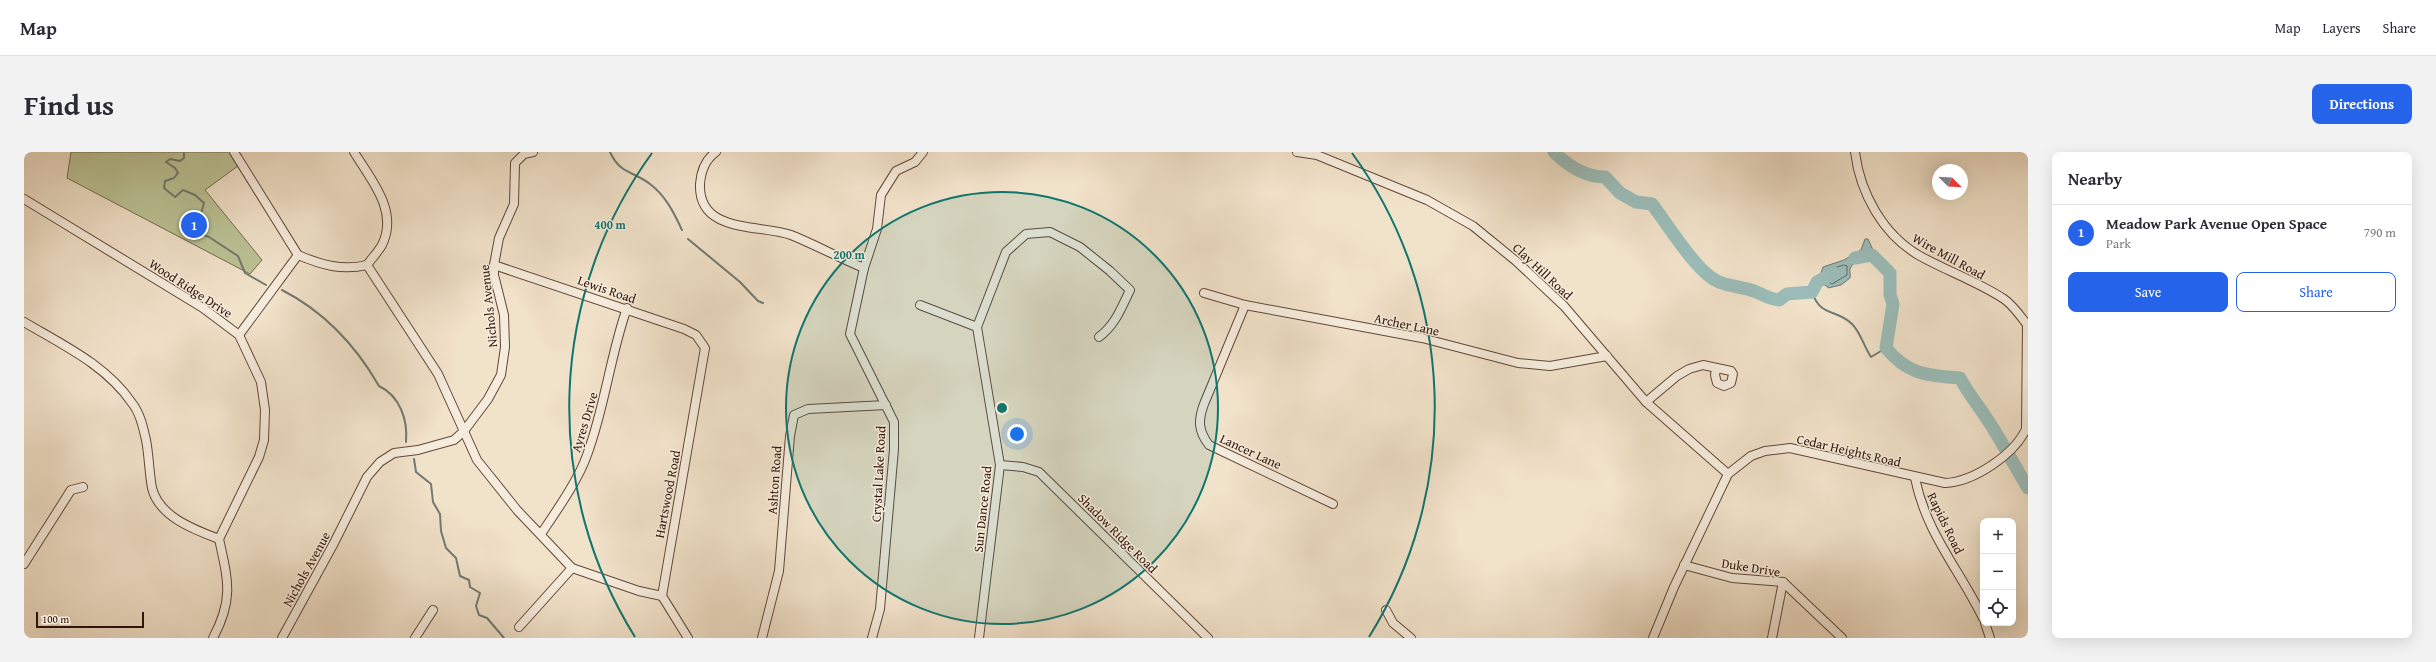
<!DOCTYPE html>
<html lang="en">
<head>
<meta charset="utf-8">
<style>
  :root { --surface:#fff; --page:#f2f2f3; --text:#2b2b33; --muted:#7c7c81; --line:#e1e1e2; --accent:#2563eb }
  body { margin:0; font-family:"Gentium Book Plus",serif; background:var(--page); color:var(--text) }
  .controls { position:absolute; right:12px; bottom:12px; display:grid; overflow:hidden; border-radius:8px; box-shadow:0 4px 16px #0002 }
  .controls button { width:36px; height:36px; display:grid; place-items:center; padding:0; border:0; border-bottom:1px solid var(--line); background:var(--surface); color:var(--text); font:20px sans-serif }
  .compass { position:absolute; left:1908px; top:12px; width:36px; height:36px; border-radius:50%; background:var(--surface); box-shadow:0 4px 16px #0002; rotate:114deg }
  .scale { position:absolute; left:12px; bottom:10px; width:108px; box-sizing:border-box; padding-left:4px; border:2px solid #321507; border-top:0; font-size:11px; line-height:14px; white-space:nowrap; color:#321507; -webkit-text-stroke:3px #f6ecdd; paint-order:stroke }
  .you { position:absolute; left:993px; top:282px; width:14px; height:14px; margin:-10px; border:3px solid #fff; border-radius:50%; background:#1a73e8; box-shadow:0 0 0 6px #1a73e833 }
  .badge { display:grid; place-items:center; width:26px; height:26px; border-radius:50%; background:var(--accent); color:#fff; font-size:13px; font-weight:700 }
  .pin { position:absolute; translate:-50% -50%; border:2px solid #fff; box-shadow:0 1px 4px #0006 }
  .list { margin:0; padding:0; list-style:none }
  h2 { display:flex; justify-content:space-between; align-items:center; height:52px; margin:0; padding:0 16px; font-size:17px }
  h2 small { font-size:13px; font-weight:400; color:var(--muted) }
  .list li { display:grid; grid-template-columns:26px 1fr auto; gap:12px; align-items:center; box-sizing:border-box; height:56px; padding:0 16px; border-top:1px solid var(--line) }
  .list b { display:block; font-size:15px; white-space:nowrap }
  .list p { margin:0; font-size:13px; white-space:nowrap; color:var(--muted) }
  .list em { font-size:13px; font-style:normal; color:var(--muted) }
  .actions { display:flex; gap:8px; padding:12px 16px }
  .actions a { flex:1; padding:9px 0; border:1px solid var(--accent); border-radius:8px; text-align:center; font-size:14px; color:var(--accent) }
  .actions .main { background:var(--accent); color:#fff }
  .icon { flex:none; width:22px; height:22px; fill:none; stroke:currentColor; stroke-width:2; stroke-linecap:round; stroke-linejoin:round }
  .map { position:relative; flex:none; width:2004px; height:486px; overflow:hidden; border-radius:8px }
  header { display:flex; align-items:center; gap:24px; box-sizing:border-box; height:56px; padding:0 20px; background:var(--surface); border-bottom:1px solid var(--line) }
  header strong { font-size:19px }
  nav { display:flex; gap:22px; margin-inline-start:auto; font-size:14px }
  .intro { display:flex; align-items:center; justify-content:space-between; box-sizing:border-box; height:96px; padding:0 24px }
  h1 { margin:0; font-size:28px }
  .button { padding:10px 18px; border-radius:8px; background:var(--accent); color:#fff; font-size:14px; font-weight:700 }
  main { display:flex; gap:24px; padding:0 24px }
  aside { flex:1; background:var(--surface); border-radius:8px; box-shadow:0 4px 16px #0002 }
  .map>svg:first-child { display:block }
</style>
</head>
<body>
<header>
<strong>Map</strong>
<nav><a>Map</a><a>Layers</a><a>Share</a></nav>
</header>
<div class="intro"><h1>Find us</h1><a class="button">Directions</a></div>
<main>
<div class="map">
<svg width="2004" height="486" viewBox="0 0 2004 486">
  <rect width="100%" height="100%" fill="#f1e2ca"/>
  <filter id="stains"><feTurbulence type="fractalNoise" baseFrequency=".005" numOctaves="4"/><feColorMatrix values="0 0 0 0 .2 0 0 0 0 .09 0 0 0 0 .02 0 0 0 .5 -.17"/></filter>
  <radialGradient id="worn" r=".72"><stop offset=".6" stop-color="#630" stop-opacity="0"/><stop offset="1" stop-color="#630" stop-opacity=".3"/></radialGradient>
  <path fill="#bbc396" stroke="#766c4e" d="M47 0H211L218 11 181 38 238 108 226 122 43 26Z"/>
  <path fill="#9bbdb9" stroke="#717a72" d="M1841 87H1844L1849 98 1847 109C1840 108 1829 108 1826 117 1825 120 1827 122 1826 126L1817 133 1804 136V135L1794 129 1799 115 1820 108 1837 98Z"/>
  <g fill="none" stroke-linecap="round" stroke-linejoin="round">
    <path stroke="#666960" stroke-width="1" d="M1820 113 1823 114V123L1808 132 1800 126 1802 119Z"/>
    <g stroke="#717a72" stroke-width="2">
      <path d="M160 0V6L156 9 146 7 142 10 151 16 154 21 150 26 141 29 140 36 151 45 159 38 171 43 180 51 172 80 185 85 214 104 221 121 242 133"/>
      <path d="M586 0C596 22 609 19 626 32 642 44 650 61 658 78"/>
      <path d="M664 87 716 130 734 149 739 151"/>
      <path d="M258 138C299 159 332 194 355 234 376 244 384 268 382 290"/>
      <path d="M1788 140C1796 165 1813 157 1828 172 1837 181 1840 195 1847 205L1862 196"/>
      <path d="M390 307 392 320 407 332 409 350 416 362 417 379 422 396 432 406 436 424 445 428 446 435 456 441 452 454 455 463 463 466 480 486"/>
    </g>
    <g stroke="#9bbdb9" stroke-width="13">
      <path d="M1530 0C1544 14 1560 25 1581 25L1596 41 1612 50 1628 52C1643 72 1671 117 1691 128 1701 134 1715 134 1727 138 1737 141 1744 147 1755 148L1763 142 1788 140 1793 130 1810 121"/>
      <path d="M1831 106 1848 103 1866 121V143L1869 152 1862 196C1884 223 1903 223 1936 226 1944 241 1954 253 1963 267 1978 289 1990 313 2004 336"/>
    </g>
    <g stroke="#624838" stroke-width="10">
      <g id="minor">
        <path d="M210 0 274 103C298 113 318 119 343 113"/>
        <path d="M330 0C347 28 375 59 358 93 354 100 348 106 343 113"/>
        <path d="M692 0C682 7 677 19 676 32 674 82 736 72 767 83 792 93 815 106 840 116"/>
        <path d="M1273 0 1293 3 1403 48 1449 74 1492 109 1540 154 1622 250 1704 322"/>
        <path d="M1831 0C1836 41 1859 83 1896 104 1923 119 1954 130 1980 147 1989 153 1998 166 2004 174"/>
        <path d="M0 47 179 156 215 183 237 230 241 258 240 288 235 305 195 387"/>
        <path d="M343 113 414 222 453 308 493 358 548 416 615 439 638 444"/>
        <path d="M470 113 660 177 672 183 681 196 638 444 664 486"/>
        <path d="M1180 141 1221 153 1398 186 1494 211 1526 214 1583 204"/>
        <path d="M896 153 953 175"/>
        <path d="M1221 153 1180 252C1174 268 1174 279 1185 293L1309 352"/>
        <path d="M0 170C39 193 82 213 108 251 116 261 119 275 122 288 125 303 125 320 128 336 135 365 171 378 195 387"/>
        <path d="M215 183 274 103"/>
        <path d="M1622 250 1653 224 1665 217 1679 213 1707 219 1709 222 1707 231 1700 234 1693 231 1691 223 1692 217"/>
        <path d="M976 313 999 315 1015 320 1184 486"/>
        <path d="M1891 326C1902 381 1935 417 1959 466"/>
        <path d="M517 382C531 361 555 327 563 303 581 255 586 204 603 156"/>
        <path d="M0 412 47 338 59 335"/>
        <path d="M1660 413 1708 426 1759 430 1818 486"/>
        <path d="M1362 458 1369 471 1387 486"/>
        <path d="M1961 471 1966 486"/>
        <path d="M495 475 548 416"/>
        <path d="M189 486C210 447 204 428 195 387"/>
        <path d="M258 486 310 391 343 325 356 310 370 301 394 298 430 288 440 279 464 247 477 223 481 195 480 163 470 123V113L475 86 490 52 491 11 500 2 509 0"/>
        <path d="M391 486 409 458"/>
        <path d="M738 486 755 419 766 284 770 263 784 257 862 253"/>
        <path d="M848 486 856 457 870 297V270L826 182 840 116 853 77 857 43 872 19 891 10 899 0"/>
        <path d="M955 486 976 313 953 175 982 100 1002 82 1026 80 1056 95 1086 119 1106 138C1097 157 1091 173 1075 185"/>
        <path d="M1629 486 1650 435 1704 322 1727 304 1741 299 1766 296 1921 331C1949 330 1990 303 2002 277L2003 172"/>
        <path d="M1748 486 1759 430"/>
      </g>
    </g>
    <use href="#minor" stroke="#f6ecdd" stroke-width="8"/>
  </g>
  <circle cx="978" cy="256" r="216" fill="#0f766e" fill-opacity=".12"/>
  <g fill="none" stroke="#0f766e" stroke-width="2">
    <circle cx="978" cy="256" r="216"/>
    <path d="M611 485A433 433 0 0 1 628 1M1328 1A433 433 0 0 1 1345 485"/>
  </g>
  <g text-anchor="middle" stroke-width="3" stroke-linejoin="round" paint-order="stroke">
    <g font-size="13" fill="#321507" stroke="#f6ecdd">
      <text transform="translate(1925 104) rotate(29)" y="5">Wire Mill Road</text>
      <text transform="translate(1519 119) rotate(43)" y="5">Clay Hill Road</text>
      <text transform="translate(167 136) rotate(33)" y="5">Wood Ridge Drive</text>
      <text transform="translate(583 137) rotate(19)" y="5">Lewis Road</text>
      <text transform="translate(464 154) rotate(-96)" y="5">Nichols Avenue</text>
      <text transform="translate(1383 172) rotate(12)" y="5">Archer Lane</text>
      <text transform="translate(560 270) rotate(-73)" y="5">Ayres Drive</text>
      <text transform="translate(1825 298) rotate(13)" y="5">Cedar Heights Road</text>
      <text transform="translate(1227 299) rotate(25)" y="5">Lancer Lane</text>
      <text transform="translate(854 322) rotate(-87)" y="5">Crystal Lake Road</text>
      <text transform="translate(750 328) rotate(-86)" y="5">Ashton Road</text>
      <text transform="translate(643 342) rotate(-79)" y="5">Hartswood Road</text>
      <text transform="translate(958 357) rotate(-84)" y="5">Sun Dance Road</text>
      <text transform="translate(1922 371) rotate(64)" y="5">Rapids Road</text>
      <text transform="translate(1094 381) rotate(45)" y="5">Shadow Ridge Road</text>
      <text transform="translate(1727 415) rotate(9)" y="5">Duke Drive</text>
      <text transform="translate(282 417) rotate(-61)" y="5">Nichols Avenue</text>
    </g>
  </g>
  <circle cx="978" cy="256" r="6" fill="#0f766e" stroke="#f6ecdd" stroke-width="2"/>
  <g font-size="12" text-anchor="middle" font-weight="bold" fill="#0f766e" stroke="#f6ecdd" stroke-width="3" stroke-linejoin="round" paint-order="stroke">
    <text x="586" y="77">400 m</text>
    <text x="825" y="107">200 m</text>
  </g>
  <rect width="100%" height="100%" filter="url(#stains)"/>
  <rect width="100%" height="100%" fill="url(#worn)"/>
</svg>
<div class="controls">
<button>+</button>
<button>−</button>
<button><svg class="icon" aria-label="locate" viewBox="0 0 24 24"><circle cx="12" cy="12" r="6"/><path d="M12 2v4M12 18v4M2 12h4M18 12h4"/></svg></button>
</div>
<svg class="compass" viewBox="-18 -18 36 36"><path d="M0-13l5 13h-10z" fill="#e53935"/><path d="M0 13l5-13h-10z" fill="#7c7c81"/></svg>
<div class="scale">100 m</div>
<div class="you"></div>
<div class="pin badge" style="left:170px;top:73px">1</div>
</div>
<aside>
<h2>Nearby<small></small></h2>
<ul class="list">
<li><span class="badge">1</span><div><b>Meadow Park Avenue Open Space</b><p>Park</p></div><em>790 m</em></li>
</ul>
<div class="actions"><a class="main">Save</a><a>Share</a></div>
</aside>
</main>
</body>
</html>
